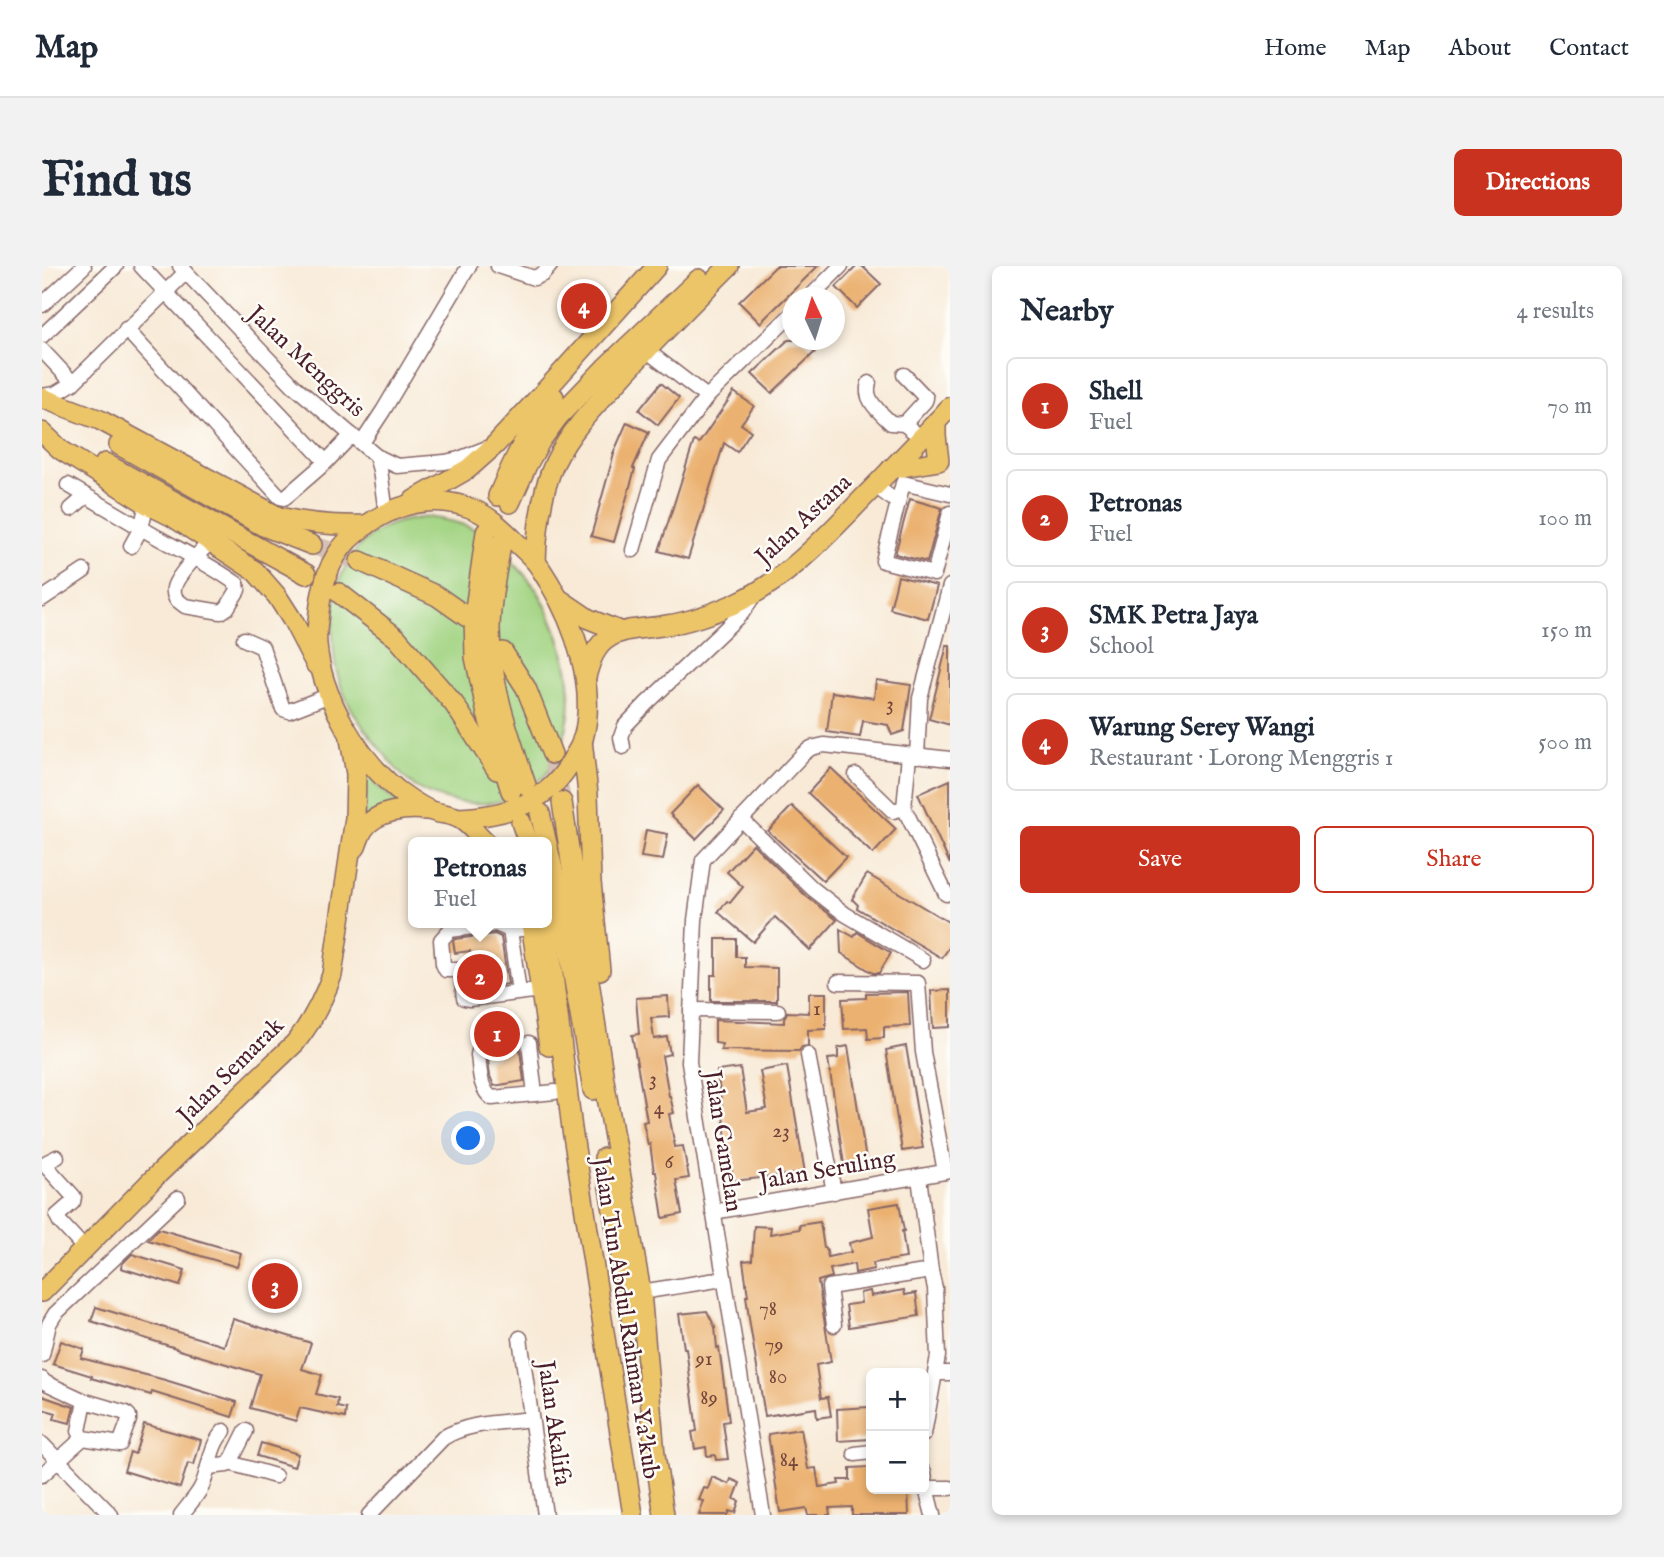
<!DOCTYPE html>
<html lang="en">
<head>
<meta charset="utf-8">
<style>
  :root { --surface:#fff; --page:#f2f2f3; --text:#1f2937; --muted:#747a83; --line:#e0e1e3; --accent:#c8321e }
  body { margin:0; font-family:"IM FELL English",serif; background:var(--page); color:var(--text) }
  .controls { position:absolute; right:21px; bottom:21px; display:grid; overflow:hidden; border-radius:10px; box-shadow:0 4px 10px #0003 }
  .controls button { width:63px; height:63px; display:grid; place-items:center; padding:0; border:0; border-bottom:2px solid var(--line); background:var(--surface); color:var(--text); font:35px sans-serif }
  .compass { position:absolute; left:740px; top:21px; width:63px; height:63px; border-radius:50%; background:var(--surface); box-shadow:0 4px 10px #0003; rotate:356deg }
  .you { position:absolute; left:427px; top:873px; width:24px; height:24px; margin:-18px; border:5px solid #fff; border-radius:50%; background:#1a73e8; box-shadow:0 0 0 10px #1a73e833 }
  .badge { display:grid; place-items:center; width:46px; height:46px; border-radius:50%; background:var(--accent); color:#fff; font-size:23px; font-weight:700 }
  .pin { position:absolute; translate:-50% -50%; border:4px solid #fff; box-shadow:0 2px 7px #0006 }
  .popup { position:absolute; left:366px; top:571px; width:144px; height:91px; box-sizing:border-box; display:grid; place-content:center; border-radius:10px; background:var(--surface); filter:drop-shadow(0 2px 5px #0005); font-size:23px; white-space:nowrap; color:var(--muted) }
  .popup b { font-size:26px; color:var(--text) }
  .popup::after { content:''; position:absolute; left:50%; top:100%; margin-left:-14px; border:14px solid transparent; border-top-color:var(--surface) }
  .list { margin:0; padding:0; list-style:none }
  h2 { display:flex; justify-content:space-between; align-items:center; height:91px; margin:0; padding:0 28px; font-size:30px }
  h2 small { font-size:23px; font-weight:400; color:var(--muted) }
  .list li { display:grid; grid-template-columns:46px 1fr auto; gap:21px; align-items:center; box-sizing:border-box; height:98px; margin:0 14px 14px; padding:0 14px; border:2px solid var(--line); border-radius:10px }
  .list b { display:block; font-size:26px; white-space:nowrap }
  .list p { margin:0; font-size:23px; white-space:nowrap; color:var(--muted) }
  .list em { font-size:23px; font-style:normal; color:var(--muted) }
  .actions { display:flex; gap:14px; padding:21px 28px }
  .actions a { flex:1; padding:16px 0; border:2px solid var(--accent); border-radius:10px; text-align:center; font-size:24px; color:var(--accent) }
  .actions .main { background:var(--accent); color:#fff }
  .map { position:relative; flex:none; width:908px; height:1249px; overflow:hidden; border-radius:10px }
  header { display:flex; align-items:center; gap:42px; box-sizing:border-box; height:98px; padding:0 35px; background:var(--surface); border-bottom:2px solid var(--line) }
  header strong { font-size:33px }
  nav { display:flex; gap:38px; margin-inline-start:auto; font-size:24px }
  .intro { display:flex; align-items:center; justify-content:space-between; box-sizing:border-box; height:168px; padding:0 42px }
  h1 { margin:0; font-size:49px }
  .button { padding:18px 32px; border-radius:10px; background:var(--accent); color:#fff; font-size:24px; font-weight:700 }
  main { display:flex; gap:42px; padding:0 42px }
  aside { flex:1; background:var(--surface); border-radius:10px; box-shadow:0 4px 10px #0003 }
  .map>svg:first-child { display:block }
</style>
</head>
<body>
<header>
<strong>Map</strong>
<nav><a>Home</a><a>Map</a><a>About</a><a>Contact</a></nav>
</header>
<div class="intro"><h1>Find us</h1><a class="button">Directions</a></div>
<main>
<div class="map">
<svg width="908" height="1249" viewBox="0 0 908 1249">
  <rect width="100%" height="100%" fill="#fdfcf7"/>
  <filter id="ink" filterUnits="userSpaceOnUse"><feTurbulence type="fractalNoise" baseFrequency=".0143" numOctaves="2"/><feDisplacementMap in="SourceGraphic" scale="14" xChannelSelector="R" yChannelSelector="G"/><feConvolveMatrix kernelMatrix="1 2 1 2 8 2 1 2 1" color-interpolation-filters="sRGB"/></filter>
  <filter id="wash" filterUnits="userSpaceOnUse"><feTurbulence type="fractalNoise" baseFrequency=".00686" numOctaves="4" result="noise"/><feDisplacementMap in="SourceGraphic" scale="28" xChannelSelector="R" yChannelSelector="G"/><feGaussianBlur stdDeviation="1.57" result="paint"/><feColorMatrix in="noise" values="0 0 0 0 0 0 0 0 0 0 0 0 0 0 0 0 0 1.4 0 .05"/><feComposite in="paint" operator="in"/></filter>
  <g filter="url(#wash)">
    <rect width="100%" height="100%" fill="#f8ead7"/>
    <g fill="#a3d483" stroke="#767a57" stroke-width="2">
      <path d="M385 251C410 254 434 260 453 277 460 282 465 290 471 296 481 307 491 317 498 329 521 371 537 424 522 471 515 494 511 504 492 519 474 533 451 539 428 537 410 536 393 532 377 523 364 516 353 502 344 490 325 467 305 442 297 414 292 399 291 383 291 367 290 324 300 286 339 263 353 255 370 253 385 251Z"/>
      <path d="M322 504 335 520 358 538 321 553 324 525Z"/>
    </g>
    <g id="blocks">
      <g fill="#ebb16f">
        <path d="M734 0H776L718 57 697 36Z"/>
        <path d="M815 0H820L839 18 815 42 794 21Z"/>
        <path d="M746 74H761L773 86 730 127 710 108Z"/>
        <path d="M619 117 637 132 616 159 597 144Z"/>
        <path d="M692 126 712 140 699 158 709 165 695 186 682 177 646 293 617 285 652 175 657 177Z"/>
        <path d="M585 156 607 166 591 202 593 203 572 276 549 270 572 188H571Z"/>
        <path d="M868 233 900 242 885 296 853 288Z"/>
        <path d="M856 310 895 320 886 353 848 343Z"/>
        <path d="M905 379H908V459L887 453Z"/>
        <path d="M834 414 869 419 862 465 850 469 846 459 821 455 818 471 785 466 790 426 832 432Z"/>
        <path d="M789 502 854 563 831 588 766 527Z"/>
        <path d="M908 514V598L876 528Z"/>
        <path d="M656 519 682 544 654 573 628 548Z"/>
        <path d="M750 540 804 591 781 615 726 565Z"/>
        <path d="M604 564 626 568 621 594 599 591Z"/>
        <path d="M711 578 764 630 795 654 768 684 733 651 711 676 676 646 685 635 688 637 701 621 685 606Z"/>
        <path d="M825 608 908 657V680L900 692 815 642 816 639 810 633Z"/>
        <path d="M798 663 812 671 815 666 849 687 837 707H831L799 687Z"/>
        <path d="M453 668 459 671 466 718 431 723 429 712 433 711 428 685 413 687 411 675 413 673Z"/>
        <path d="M674 673H694V691H703V701L735 702V735H669V709H674Z"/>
        <path d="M908 724V761L891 762 889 725Z"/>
        <path d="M866 726 868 760 842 761V772L826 773 825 762 802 763 800 733 824 732V727Z"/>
        <path d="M767 727H784V763L766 764V780L760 781 757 785 679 784 680 778 673 777V754L742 757V753L745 746 767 747Z"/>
        <path d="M626 730 627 751 609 752 612 773 625 771 628 788 620 790 627 830H628L632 847 627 848 633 881 641 880 647 912 634 914 640 948 621 952 614 906H612L608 878 606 879 601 856 605 855 590 769 597 768 594 732Z"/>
        <path d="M470 753 476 784H478L482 815 452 820 448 810 446 794 454 791 457 787V782L453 776 446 774 444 759Z"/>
        <path d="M806 780 824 894 802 898 786 793 796 792V782Z"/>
        <path d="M864 780 881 882 860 885 844 784Z"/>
        <path d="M745 800 763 907 691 915 688 888 682 889 681 879H685L675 805 698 802 705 846 725 843 718 805Z"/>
        <path d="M857 937 862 965H860L864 992 831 997 832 1003 813 1007 812 998 788 1003 790 1011 776 1015 789 1096 774 1099 779 1132 786 1131 789 1150 775 1152 774 1142 723 1150 708 1059 704 1030H706L701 995 710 994 712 960 729 961 728 968 758 963 757 959 778 956 782 982H784L786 991 809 986 807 977 831 971 826 942Z"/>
        <path d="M117 963 199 987 195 1001 106 974Z"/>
        <path d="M90 988 143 1004 138 1020 79 1002 80 998Z"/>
        <path d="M862 1024 863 1029 874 1027 877 1050 807 1061 804 1039 819 1037 818 1027 828 1025 829 1030Z"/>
        <path d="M54 1041 182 1080 191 1053 269 1077 260 1103 280 1109 274 1128 296 1133 295 1141 304 1143 303 1152 258 1142 254 1155 208 1142 218 1108 134 1083V1082L49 1055Z"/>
        <path d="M665 1045 673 1061 675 1082 677 1081 687 1155 681 1156 686 1193 674 1194 673 1189 665 1190 664 1181 653 1183 650 1166 655 1165 644 1082H642L637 1048Z"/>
        <path d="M19 1075 42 1083 39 1092 123 1114 195 1136 190 1151 110 1126 109 1129 49 1112 50 1110 11 1098Z"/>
        <path d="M0 1130 32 1141 28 1157 12 1153 14 1147 0 1143Z"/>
        <path d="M827 1141 828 1173 796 1175 795 1143Z"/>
        <path d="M102 1158 159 1174 152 1199 146 1197 138 1222 82 1205 88 1186 93 1188Z"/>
        <path d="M759 1163 766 1203 774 1202 777 1221 797 1218 796 1214H808V1202L829 1201V1223H866L867 1249H810V1241L787 1242 788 1249H766L764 1242 738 1246 726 1168Z"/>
        <path d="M219 1177 256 1188 252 1201 215 1190Z"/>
        <path d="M670 1211 687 1218 689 1213 698 1217 692 1233 697 1235 693 1247 687 1245 685 1249H657L662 1235 657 1234 662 1222 666 1223Z"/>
      </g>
    </g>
  </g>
  <g filter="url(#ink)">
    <use href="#blocks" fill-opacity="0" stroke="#876667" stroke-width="2"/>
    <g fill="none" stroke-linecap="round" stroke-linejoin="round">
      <path stroke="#d5c1b5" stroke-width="14" stroke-dasharray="14 7" stroke-linecap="butt" d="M448 784 475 779"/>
      <g stroke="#d5c1b5" stroke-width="19" stroke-dasharray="19 10" stroke-linecap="butt">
        <path d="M270 279 318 295"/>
        <path d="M510 488 520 536"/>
      </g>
      <g stroke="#876667" stroke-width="17">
        <g id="minor">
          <path d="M99 0 284 196"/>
          <path d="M138 0 251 119 334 190 355 200 403 196 417 193 445 182"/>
          <path d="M456 0 492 12 501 8 508 0"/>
          <path d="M767 32 799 0"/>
          <path d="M0 39 42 0"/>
          <path d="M84 63 238 231 242 232 246 229 284 196 310 169"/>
          <path d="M0 70 74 0"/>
          <path d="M0 84 31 117"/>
          <path d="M604 84 665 131"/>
          <path d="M862 109 884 132 883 135 862 158"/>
          <path d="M827 117C821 134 838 146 849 157L862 158 880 172"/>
          <path d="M0 130 13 128 31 117 144 6"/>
          <path d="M320 177 341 145 427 0"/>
          <path d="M334 190 338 204 344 247"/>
          <path d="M26 219 99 262 89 280"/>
          <path d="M833 220 855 236"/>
          <path d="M908 228 861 217 841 295 892 308 908 247"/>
          <path d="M105 238 99 262C131 281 165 296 195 318L196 324 185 342 179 346 143 340 134 333C132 329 131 326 132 322 134 310 160 284 169 275"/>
          <path d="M29 243 43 231"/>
          <path d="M591 284 617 194 665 131 750 48"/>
          <path d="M0 333 42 305"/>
          <path d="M202 373 220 381 241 443 247 445 288 429"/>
          <path d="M581 481 579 471 583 460 605 437 700 347 712 329"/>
          <path d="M867 489 862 542 904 628"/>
          <path d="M875 490 878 432 908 320"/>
          <path d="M814 509 851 545 862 542"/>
          <path d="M699 553 771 623 803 648 881 694"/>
          <path d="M491 662 468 664 454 658 408 664 399 674 401 698 404 704H415L419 709 422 732 427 733 499 724"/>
          <path d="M468 664 477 726"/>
          <path d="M796 716 876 717 881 786 903 906"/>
          <path d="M649 744 736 745"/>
          <path d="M448 784 437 785 436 789C438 803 437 823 450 832L493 828 487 777"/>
          <path d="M766 789 792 926"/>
          <path d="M493 828 513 826"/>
          <path d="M15 891 5 896 4 900 32 931 31 936 15 950 18 956 43 983"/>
          <path d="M877 911 889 1005 893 1022 896 1090 882 1168"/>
          <path d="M671 946 908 905"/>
          <path d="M599 1026 681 1013"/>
          <path d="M792 1059 787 1021 889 1005"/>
          <path d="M478 1072 503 1249"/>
          <path d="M0 1089 7 1058 13 1048 136 932"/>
          <path d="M894 1107H908"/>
          <path d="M0 1113 2 1116 43 1135 84 1147 87 1150V1154L78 1178 41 1172 37 1165 43 1135"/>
          <path d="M0 1178 69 1249"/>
          <path d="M813 1188 829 1186"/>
          <path d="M188 1197 233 1210"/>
          <path d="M166 1201 185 1199 188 1197 204 1165"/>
          <path d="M882 1206 884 1222 891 1249"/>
          <path d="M0 1209 41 1172"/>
          <path d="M884 1222H908"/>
          <path d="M139 1249C146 1240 154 1231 159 1222 168 1204 167 1180 182 1165"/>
          <path d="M327 1249 401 1172C426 1156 460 1157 489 1153"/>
          <path d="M721 1249 647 796 653 654 661 594 761 488 769 482 782 479 908 493"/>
        </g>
      </g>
      <g stroke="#876667" stroke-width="22">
        <g id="major">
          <path d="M0 132 58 154 237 251C267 258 295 260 325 259"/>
          <path d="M0 166 19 184 105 238 131 251 213 305 235 330 251 355 274 399"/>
          <path d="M77 179 221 260 270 279"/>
          <path d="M63 197 264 308"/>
          <path d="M849 203 897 195 894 170V156"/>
          <path d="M456 230C471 195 487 161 512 131"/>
          <path d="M372 234 426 203 453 179 513 114 615 0"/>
          <path d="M468 237 485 199 499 174 516 151 563 102 657 13"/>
          <path d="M444 266 432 350 433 391 445 448 469 525"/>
          <path d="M459 278C455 305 448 334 448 363 448 417 467 469 484 519"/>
          <path d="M318 295 395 330 425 351"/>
          <path d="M494 296C495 263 499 226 513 196 529 164 551 142 575 116 611 76 649 38 687 0"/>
          <path d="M297 327 355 372 412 438 455 504"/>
          <path d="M519 334 547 353 580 366"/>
          <path d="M461 386 484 422 510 488"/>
          <path d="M544 411C548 396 553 379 568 371 584 361 607 363 625 359 648 356 671 347 692 338 746 314 786 268 827 226 854 198 882 170 908 141"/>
          <path d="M540 474 546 528 549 616 558 704"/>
          <path d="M520 536 562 814 599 1026 613 1189 622 1249"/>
          <path d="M498 547 519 639 551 824"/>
          <path d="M416 552C464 550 508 537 531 492 535 486 539 479 541 473 555 422 533 359 507 316 502 309 498 300 492 294 488 289 482 284 477 279 461 263 444 246 422 240 382 228 345 242 314 267 290 286 280 316 277 346 276 356 274 367 275 378 279 430 314 489 354 523 365 531 378 541 390 545 398 548 408 548 416 552 426 556 435 569 443 576"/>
          <path d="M479 556 486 576"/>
          <path d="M314 581C316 576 318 569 321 564 334 544 364 542 385 544"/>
          <path d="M504 652 530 863 591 1249"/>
          <path d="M489 657 507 780"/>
          <path d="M562 892 590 1056"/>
          <path d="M0 1026 110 914 253 777C270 756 281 734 290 709L313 552 314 508 308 473"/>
        </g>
      </g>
      <use href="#minor" stroke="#fff" stroke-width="14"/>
      <use href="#major" stroke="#edc569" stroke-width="19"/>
    </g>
  </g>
  <g text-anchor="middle" stroke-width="5" stroke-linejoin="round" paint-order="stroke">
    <g font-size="21" fill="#72443c">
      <text x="848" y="444">3</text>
      <text x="775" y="749">1</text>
      <text x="611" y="819">3</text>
      <text x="617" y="848">4</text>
      <text x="739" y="871">23</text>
      <text x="627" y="902">6</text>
      <text x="726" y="1049">78</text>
      <text x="732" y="1085">79</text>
      <text x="662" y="1099">91</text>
      <text x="736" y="1117">80</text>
      <text x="667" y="1138">89</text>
      <text x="747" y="1200">84</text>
    </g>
    <g font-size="24" fill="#4a1f2b" stroke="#fdfcf7">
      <text transform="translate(265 95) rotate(43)" y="8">Jalan Menggris</text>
      <text transform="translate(761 253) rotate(-43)" y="8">Jalan Astana</text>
      <text transform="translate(188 804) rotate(-45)" y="8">Jalan Semarak</text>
      <text transform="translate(682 875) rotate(81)" y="8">Jalan Gamelan</text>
      <text transform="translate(785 903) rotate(-10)" y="8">Jalan Seruling</text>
      <text transform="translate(585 1052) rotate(81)" y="8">Jalan Tun Abdul Rahman Ya'kub</text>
      <text transform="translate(513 1157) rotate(82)" y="8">Jalan Akalifa</text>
    </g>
  </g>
</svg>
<div class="controls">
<button>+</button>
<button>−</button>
</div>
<svg class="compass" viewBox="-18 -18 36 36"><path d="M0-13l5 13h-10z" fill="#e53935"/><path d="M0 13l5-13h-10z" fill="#747a83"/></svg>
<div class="you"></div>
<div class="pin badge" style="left:455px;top:768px">1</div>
<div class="pin badge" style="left:438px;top:711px">2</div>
<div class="popup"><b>Petronas</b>Fuel</div>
<div class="pin badge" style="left:233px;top:1020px">3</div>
<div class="pin badge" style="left:542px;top:40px">4</div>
</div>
<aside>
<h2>Nearby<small>4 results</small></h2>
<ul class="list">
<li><span class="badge">1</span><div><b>Shell</b><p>Fuel</p></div><em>70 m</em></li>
<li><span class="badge">2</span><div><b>Petronas</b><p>Fuel</p></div><em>100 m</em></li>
<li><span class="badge">3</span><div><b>SMK Petra Jaya</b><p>School</p></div><em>150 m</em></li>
<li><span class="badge">4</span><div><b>Warung Serey Wangi</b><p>Restaurant · Lorong Menggris 1</p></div><em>500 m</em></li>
</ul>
<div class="actions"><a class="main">Save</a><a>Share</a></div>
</aside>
</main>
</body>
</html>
